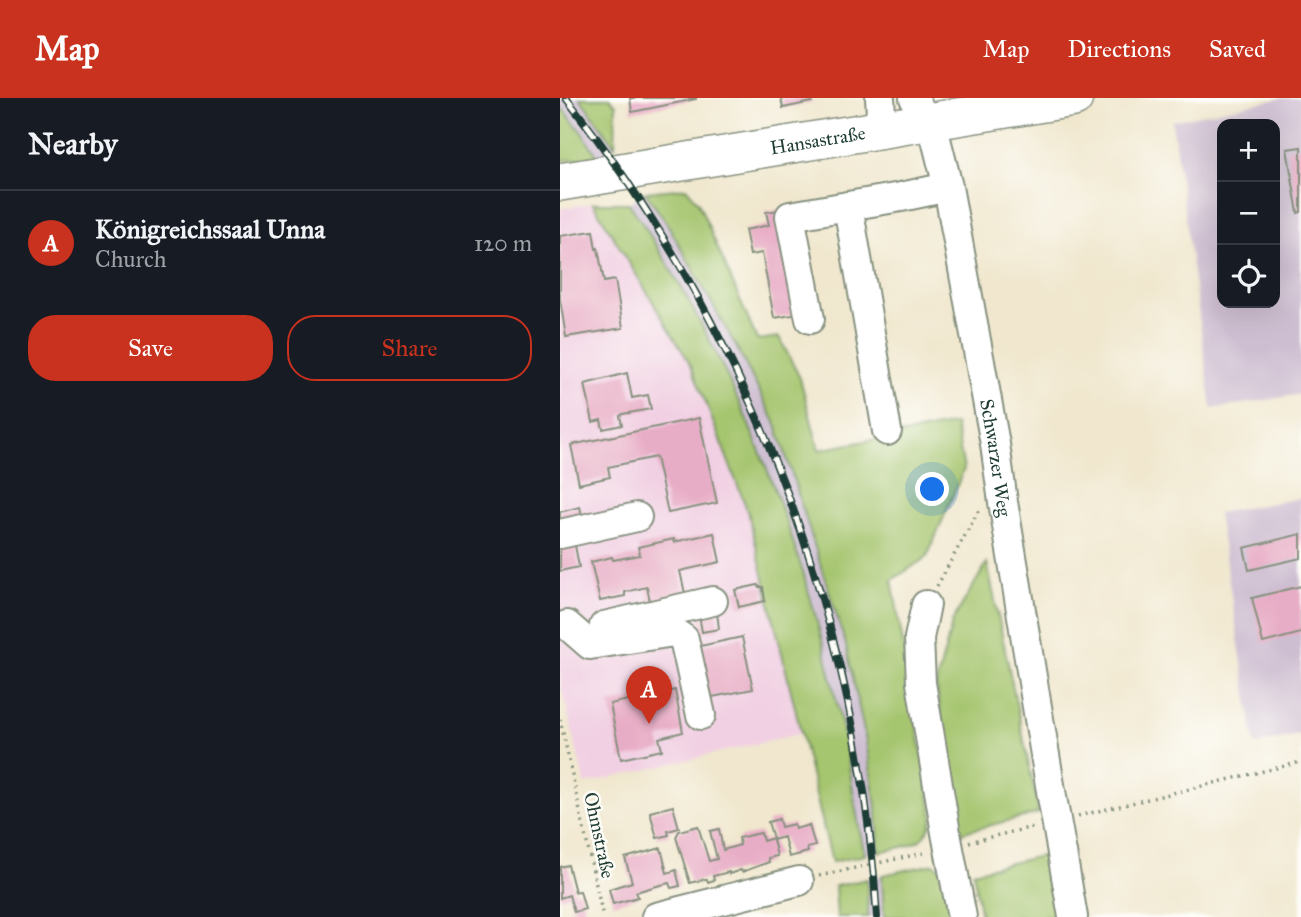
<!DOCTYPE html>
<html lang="en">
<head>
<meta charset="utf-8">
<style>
  :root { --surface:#171b24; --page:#242831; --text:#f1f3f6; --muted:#9ea1a6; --line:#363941; --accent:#c8321e }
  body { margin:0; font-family:"IM FELL Great Primer",serif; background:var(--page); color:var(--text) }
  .controls { position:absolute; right:21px; top:21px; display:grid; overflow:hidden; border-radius:14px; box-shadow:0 7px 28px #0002 }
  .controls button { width:63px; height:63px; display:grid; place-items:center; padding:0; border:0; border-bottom:2px solid var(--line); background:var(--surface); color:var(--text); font:35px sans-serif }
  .you { position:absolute; left:373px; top:392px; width:24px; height:24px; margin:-18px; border:5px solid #fff; border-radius:50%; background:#1a73e8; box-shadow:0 0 0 10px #1a73e833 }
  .badge { display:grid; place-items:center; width:46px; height:46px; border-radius:50%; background:var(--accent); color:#fff; font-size:23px; font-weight:700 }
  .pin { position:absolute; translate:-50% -58px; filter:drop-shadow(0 2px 4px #0008) }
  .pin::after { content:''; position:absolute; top:37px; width:24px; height:21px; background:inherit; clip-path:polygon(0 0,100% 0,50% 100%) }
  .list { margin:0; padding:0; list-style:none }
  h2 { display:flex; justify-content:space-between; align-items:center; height:91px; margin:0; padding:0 28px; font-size:30px }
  h2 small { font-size:23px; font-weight:400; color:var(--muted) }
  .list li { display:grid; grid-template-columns:46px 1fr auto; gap:21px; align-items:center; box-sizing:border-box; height:105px; padding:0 28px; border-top:2px solid var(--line) }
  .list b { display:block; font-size:26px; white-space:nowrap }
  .list p { margin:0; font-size:23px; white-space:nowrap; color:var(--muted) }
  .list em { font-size:23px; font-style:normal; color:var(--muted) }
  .actions { display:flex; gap:14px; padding:21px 28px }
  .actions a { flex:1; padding:16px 0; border:2px solid var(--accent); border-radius:28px; text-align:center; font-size:24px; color:var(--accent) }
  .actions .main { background:var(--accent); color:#fff }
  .icon { flex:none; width:38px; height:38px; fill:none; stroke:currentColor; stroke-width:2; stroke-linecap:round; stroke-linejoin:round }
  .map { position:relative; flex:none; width:741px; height:819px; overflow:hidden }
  header { display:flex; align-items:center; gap:42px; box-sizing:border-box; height:98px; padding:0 35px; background:var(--accent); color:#fff }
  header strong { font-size:33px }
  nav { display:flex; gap:38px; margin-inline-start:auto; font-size:24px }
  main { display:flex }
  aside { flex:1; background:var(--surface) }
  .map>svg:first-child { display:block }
</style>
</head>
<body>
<header>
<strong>Map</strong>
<nav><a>Map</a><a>Directions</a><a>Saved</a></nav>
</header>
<main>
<aside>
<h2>Nearby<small></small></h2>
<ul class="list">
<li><span class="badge">A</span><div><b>Königreichssaal Unna</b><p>Church</p></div><em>120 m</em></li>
</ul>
<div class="actions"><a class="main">Save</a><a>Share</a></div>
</aside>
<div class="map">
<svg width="741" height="819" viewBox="0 0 741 819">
  <rect width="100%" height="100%" fill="#fdfcf7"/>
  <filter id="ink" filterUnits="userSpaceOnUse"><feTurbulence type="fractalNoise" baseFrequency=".0143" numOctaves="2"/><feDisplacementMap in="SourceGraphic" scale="14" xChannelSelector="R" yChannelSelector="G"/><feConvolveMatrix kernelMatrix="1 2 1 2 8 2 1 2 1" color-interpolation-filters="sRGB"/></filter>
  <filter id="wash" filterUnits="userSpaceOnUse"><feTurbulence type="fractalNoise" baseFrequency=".00686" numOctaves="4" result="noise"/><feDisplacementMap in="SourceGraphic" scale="28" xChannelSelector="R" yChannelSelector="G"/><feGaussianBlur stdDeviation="1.57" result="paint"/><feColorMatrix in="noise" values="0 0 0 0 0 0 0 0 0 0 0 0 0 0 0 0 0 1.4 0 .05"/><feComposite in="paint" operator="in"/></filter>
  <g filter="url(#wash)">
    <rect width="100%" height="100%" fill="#f0e7ce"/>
    <path fill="#f1d0e3" d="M33 105 131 267 188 414 242 635 25 686 0 583V111Z"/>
    <g fill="#cebed1" fill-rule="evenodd">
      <path d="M0 0H20L55 48 38 59 20 32 0 8Z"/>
      <path d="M722 0H741V296L652 311 612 23ZM662 26H715V205H662Z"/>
      <path d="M85 94 108 127 176 248 216 326 286 547 306 643 317 715 319 754 305 757 297 724 285 647 264 553 229 433 194 339 157 259 91 138 69 105Z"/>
      <path d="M741 400V636L695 647 658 415Z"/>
      <path d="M322 777 324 819H308L307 781Z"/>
    </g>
    <g fill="#a5c56e" stroke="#628151" stroke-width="2">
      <path d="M20 0H50L56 7 55 48Z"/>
      <path d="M0 8 20 32 38 59 0 63Z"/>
      <path d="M126 90 138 104 197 242 219 239 240 280 259 352 395 326 404 371 367 459 332 482 373 719C366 750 347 747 319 754L317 715 306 643 286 547 216 326 176 248 108 127 85 94Z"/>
      <path d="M33 105H69C160 240 226 397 265 554 272 585 280 616 286 648 292 684 296 721 305 757L272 764 188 414 131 267Z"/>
      <path d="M427 465 479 715 400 735 376 586 393 522Z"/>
      <path d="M489 756 498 819H421L413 774Z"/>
      <path d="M374 766 386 775 394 819H324L322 777Z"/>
      <path d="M307 781 308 819H277L275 788Z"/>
    </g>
    <g id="blocks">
      <g fill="#e8adc6">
        <path d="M70 0H136V1L72 14Z"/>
        <path d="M221 0H251L252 4 223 10Z"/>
        <path d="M741 49V114L738 115 727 51Z"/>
        <path d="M219 112 239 216 214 220 202 155 190 157 185 132 209 127 206 114Z"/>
        <path d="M33 133 36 151 38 150 44 184 55 182 63 230 6 239 0 201V138Z"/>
        <path d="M67 275 72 300 88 297 91 311 63 316 60 318 62 327 43 331 41 322 33 324 25 286Z"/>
        <path d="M139 320 157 405 108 415 96 359 48 369 50 379 19 386 11 347Z"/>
        <path d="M20 409 23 421 0 425V414Z"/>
        <path d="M154 435 160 464 120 473 126 500 91 508 87 489 65 494V498L40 503 31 464 52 459 53 462 80 457 78 449 114 441V444Z"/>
        <path d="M741 436V460L689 472 684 450Z"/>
        <path d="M15 447 19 469 0 473V450Z"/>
        <path d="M198 487 199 489H203L205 503 179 509 175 492Z"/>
        <path d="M741 488V535L703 545 692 500Z"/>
        <path d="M157 514 159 531 142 534 139 517Z"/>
        <path d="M182 539 193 591 142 601 131 550Z"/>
        <path d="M115 592 123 634 99 640 102 652 61 661 50 606Z"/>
        <path d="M113 708 119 730 108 733 109 737 97 740 90 714Z"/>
        <path d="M219 721 221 729 234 726 235 731 249 727 255 748 247 750 248 754 229 759 224 739 213 742 217 758 208 760 209 764 182 774 181 772 169 776V774L153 778 154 782 148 784 147 781H145L130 785 116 739 119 733 138 728 149 763 157 761 150 733 159 731 163 752 180 747 179 740 191 737 201 735 203 743 213 740 208 724Z"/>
        <path d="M101 750 107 775 116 772 120 788 111 790 109 785 93 789 76 794 78 799 53 806 49 791 72 784 65 760Z"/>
        <path d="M8 767 15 794 20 793 25 811 14 814 9 797 0 800V769Z"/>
      </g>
    </g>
  </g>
  <g filter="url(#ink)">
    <use href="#blocks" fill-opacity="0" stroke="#889281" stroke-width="2"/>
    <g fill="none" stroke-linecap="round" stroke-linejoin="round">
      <g stroke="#889281" stroke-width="32">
        <g id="minor">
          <path id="s1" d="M354 0 376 41 388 89 435 346 443 404 492 699"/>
          <path d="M313 33 321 16 320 0"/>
          <path d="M288 108 341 99 388 89"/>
          <path d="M250 221 230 118 288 108 327 333"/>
          <path d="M0 436 77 419"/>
          <path d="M366 507 359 540 361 585 386 735 402 819"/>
          <path d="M7 527 30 547 114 534 124 541 141 617"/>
          <path d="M44 528 153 503"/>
          <path d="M502 755 513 819"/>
          <path d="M96 819 239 783"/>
        </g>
      </g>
      <g stroke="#889281" stroke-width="40">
        <g id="major">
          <path id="s2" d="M0 84 514 0"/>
        </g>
      </g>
      <g stroke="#889281" stroke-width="3.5" stroke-dasharray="2 5" stroke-linecap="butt">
        <path d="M377 488 419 412"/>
        <path d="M0 621 43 819"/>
        <path d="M518 718 741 664"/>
        <path d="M409 744 473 729"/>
        <path d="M259 778 368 754"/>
      </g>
      <use href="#minor" stroke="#fff" stroke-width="28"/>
      <use href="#major" stroke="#fff" stroke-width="37"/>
      <g stroke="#1f3d34" stroke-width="8">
        <path id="rail" d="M6 0C190 233 299 523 317 819"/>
      </g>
      <use href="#rail" stroke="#fdfcf7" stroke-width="5" stroke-dasharray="16" stroke-linecap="butt"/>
      <g stroke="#889281" stroke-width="32" stroke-linecap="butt">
        <path id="minor-bridge" d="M492 699 502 755"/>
      </g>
      <use href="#minor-bridge" stroke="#fff" stroke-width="28"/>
    </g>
  </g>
  <g text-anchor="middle" stroke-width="5" stroke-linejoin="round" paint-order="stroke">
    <g font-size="19" fill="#1f3d34" stroke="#fdfcf7">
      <text dy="7" stroke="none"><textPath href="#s2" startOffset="261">Hansastraße</textPath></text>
      <text dy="7" stroke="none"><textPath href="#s1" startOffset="371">Schwarzer Weg</textPath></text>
      <text transform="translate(40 737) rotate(78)" y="7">Ohmstraße</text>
    </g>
  </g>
</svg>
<div class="controls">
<button>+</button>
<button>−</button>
<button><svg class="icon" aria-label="locate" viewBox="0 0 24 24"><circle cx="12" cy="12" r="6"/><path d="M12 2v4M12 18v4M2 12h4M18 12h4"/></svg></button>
</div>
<div class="you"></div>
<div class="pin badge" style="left:89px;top:626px">A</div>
</div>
</main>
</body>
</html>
